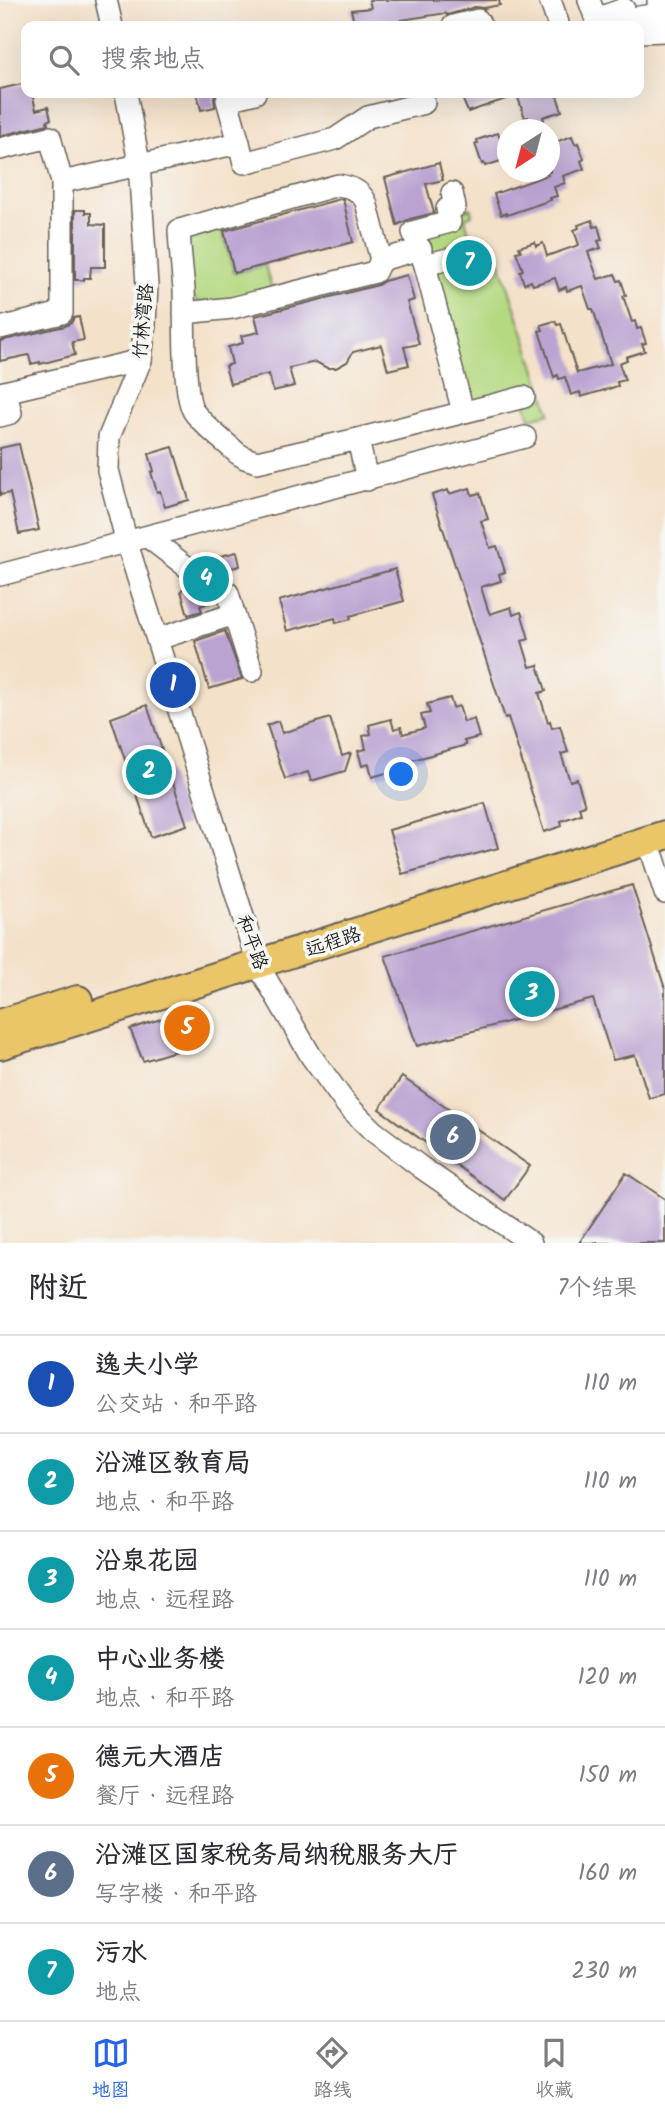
<!DOCTYPE html>
<html lang="zh">
<head>
<meta charset="utf-8">
<style>
  :root { --surface:#fff; --page:#f7f7f7; --text:#2b2b33; --muted:#7c7c81; --line:#e1e1e2; --accent:#2563eb }
  body { margin:0; font-family:Kalam,"LXGW WenKai TC",sans-serif; background:var(--page); color:var(--text) }
  .compass { position:absolute; left:497px; top:119px; width:63px; height:63px; border-radius:50%; background:var(--surface); box-shadow:0 7px 28px #0002; rotate:216deg }
  .you { position:absolute; left:402px; top:775px; width:24px; height:24px; margin:-18px; border:5px solid #fff; border-radius:50%; background:#1a73e8; box-shadow:0 0 0 10px #1a73e833 }
  .badge { display:grid; place-items:center; width:46px; height:46px; border-radius:50%; background:var(--accent); color:#fff; font-size:23px; font-weight:700 }
  .pin { position:absolute; translate:-50% -50%; border:4px solid #fff; box-shadow:0 2px 7px #0006 }
  .list { margin:0; padding:0; list-style:none }
  h2 { display:flex; justify-content:space-between; align-items:center; height:91px; margin:0; padding:0 28px; font-size:30px }
  h2 small { font-size:23px; font-weight:400; color:var(--muted) }
  .list li { display:grid; grid-template-columns:46px 1fr auto; gap:21px; align-items:center; box-sizing:border-box; height:98px; padding:0 28px; border-top:2px solid var(--line) }
  .list b { display:block; font-size:26px; white-space:nowrap }
  .list p { margin:0; font-size:23px; white-space:nowrap; color:var(--muted) }
  .list em { font-size:23px; font-style:normal; color:var(--muted) }
  .icon { flex:none; width:38px; height:38px; fill:none; stroke:currentColor; stroke-width:2; stroke-linecap:round; stroke-linejoin:round }
  .map { position:relative; flex:none; width:665px; height:1243px; overflow:hidden }
  .search { position:absolute; background:var(--surface); box-shadow:0 7px 28px #0002; left:21px; right:21px; top:21px; height:77px; display:flex; align-items:center; gap:18px; box-sizing:border-box; padding:0 24px; border-radius:14px; color:var(--muted); font-size:26px }
  .sheet { height:777px; background:var(--surface) }
  nav { display:flex; justify-content:space-around; align-items:center; box-sizing:border-box; height:98px; border-top:2px solid var(--line); background:var(--surface); font-size:19px; color:var(--muted) }
  nav a { display:grid; justify-items:center; gap:4px }
  nav .on { color:var(--accent) }
  .map>svg:first-child { display:block }
</style>
</head>
<body>
<div class="map">
<svg width="665" height="1243" viewBox="0 0 665 1243">
  <rect width="100%" height="100%" fill="#f6f6f2"/>
  <filter id="ink" filterUnits="userSpaceOnUse"><feTurbulence type="fractalNoise" baseFrequency=".0143" numOctaves="2"/><feDisplacementMap in="SourceGraphic" scale="14" xChannelSelector="R" yChannelSelector="G"/><feConvolveMatrix kernelMatrix="1 2 1 2 8 2 1 2 1" color-interpolation-filters="sRGB"/></filter>
  <filter id="wash" filterUnits="userSpaceOnUse"><feTurbulence type="fractalNoise" baseFrequency=".00686" numOctaves="4" result="noise"/><feDisplacementMap in="SourceGraphic" scale="28" xChannelSelector="R" yChannelSelector="G"/><feGaussianBlur stdDeviation="1.57" result="paint"/><feColorMatrix in="noise" values="0 0 0 0 0 0 0 0 0 0 0 0 0 0 0 0 0 1.4 0 .05"/><feComposite in="paint" operator="in"/></filter>
  <g filter="url(#wash)">
    <rect width="100%" height="100%" fill="#f4e1c9"/>
    <g fill="#b5d981" stroke="#687a4e" stroke-width="2">
      <path d="M471 208 472 215 465 218 470 238 478 236 482 238V245L434 258 423 239 452 212Z"/>
      <path d="M220 222 234 273 265 265 272 289 216 304 198 302 191 295 186 232Z"/>
      <path d="M499 259 550 413 530 418 522 391 472 403 467 398 432 270 451 263 454 271Z"/>
    </g>
    <g id="blocks">
      <g fill="#baa3d1">
        <path d="M369 0H499L500 5 484 8 475 7 447 15 446 13 401 20 402 26H358L357 23H354L351 10 371 8Z"/>
        <path d="M26 83V93H32L36 110 48 107 51 119 47 121 48 124 0 136V89Z"/>
        <path d="M197 93H216L214 97 215 107 201 110Z"/>
        <path d="M460 93H556L562 111 543 117 544 120 531 125 528 117 525 118 517 95 468 112Z"/>
        <path d="M498 133 507 159 485 166 484 163 482 164 475 144 478 143 477 140Z"/>
        <path d="M572 136 575 144 578 143 584 159 581 161 584 169 563 176 565 183 554 187 557 196 550 198 551 200 507 215 506 213 501 215 494 194 548 175 546 172H550V144Z"/>
        <path d="M439 163 443 180 426 184 434 213 410 219 397 225 385 178Z"/>
        <path d="M340 199H343L353 242 234 273 224 231Z"/>
        <path d="M75 210H85V213H91V224L105 225V267H91L90 278H84V280H75Z"/>
        <path d="M592 220 594 227 598 226 602 240 598 241 601 248 588 252 598 279 615 274 618 281 621 280 626 295 623 296 632 322 635 321 637 329 641 328 646 343 642 344 645 351 626 357 627 360 619 363 625 380 617 382 618 386 581 397 580 392 571 395 565 377 559 379 558 375 554 377 539 331 543 330 541 325 555 321 557 325 561 324 577 373 611 364 593 309H590L582 286 567 291 566 287 559 290 555 278 533 285 531 281 524 284 520 271 523 270 516 252 521 251 519 247 535 242 536 246 543 243 547 256 579 245 574 230 579 228 578 225Z"/>
        <path d="M407 275 414 300 407 302 419 344 404 347 409 365 388 370 381 345 353 352 347 362 336 368H327L316 362 289 368 294 386 273 391 269 374 230 384 225 366 232 364 228 347 243 343 241 336 259 332 255 316 378 285 384 281Z"/>
        <path d="M79 317 84 340 72 342 75 355 40 364V362L31 364 29 355 0 361V341L65 326 71 323 74 318Z"/>
        <path d="M19 444 39 530 19 534 10 493 0 495V448Z"/>
        <path d="M173 447 189 500 165 507 160 491 157 492 151 472 154 471 149 454Z"/>
        <path d="M470 488 472 495 480 493 488 519 481 521 490 548 497 546 505 572 499 574 501 581 481 587 488 610 490 614 511 607 513 615 521 612 529 639 522 641 530 667 538 665 546 691 539 693 548 722 550 721 552 728 560 726 568 752 561 754 570 781 577 779 585 805 579 807 581 814 561 821 562 826 544 832 508 717 505 718 432 495 448 490 449 494Z"/>
        <path d="M237 552 240 566 219 571 221 582 218 584 215 593 208 603 200 606 202 611 188 615 181 591 190 579 198 574 200 566 204 560Z"/>
        <path d="M395 569 404 601 350 616 351 619 336 623 335 618 287 631 279 601Z"/>
        <path d="M225 631 242 679 209 689 195 641Z"/>
        <path d="M450 698 453 708 459 706 464 722 474 719 479 737 464 741 466 745 406 762 407 767 372 777 369 764 362 766 358 751 366 749 363 736 371 734 369 725 391 719 394 729 401 727 403 734 425 728 421 715 430 713 427 704Z"/>
        <path d="M147 705 187 825 151 837 111 718Z"/>
        <path d="M330 718 342 756 351 753 345 771 311 781 308 772 285 779 267 725 278 721 282 733Z"/>
        <path d="M485 803 498 848 402 874 389 830Z"/>
        <path d="M632 885 665 989V1094L649 1098 635 1055 613 1060 593 999 417 1046 385 956Z"/>
        <path d="M173 1015 185 1048 143 1061 130 1029Z"/>
        <path d="M402 1077 530 1166 505 1200 379 1109Z"/>
        <path d="M626 1173 665 1199V1243H579Z"/>
      </g>
    </g>
  </g>
  <g filter="url(#ink)">
    <use href="#blocks" fill-opacity="0" stroke="#686159" stroke-width="2"/>
    <g fill="none" stroke-linecap="round" stroke-linejoin="round">
      <g stroke="#686159" stroke-width="24">
        <g id="minor">
          <path d="M106 0 112 26"/>
          <path d="M550 0 558 23"/>
          <path d="M589 0 596 19 624 9 627 26"/>
          <path d="M626 19 659 14 658 1 665 0"/>
          <path d="M453 26 478 20 481 26"/>
          <path d="M639 32 665 31"/>
          <path d="M126 93 139 163 147 285 145 325 141 360 109 437 108 470 127 543 258 965 311 1056 346 1104 373 1131 422 1168 531 1243"/>
          <path d="M239 143 227 100 255 93"/>
          <path d="M0 149 50 137 62 182V313L0 328"/>
          <path d="M62 182 239 143 244 163 335 139 368 117 424 103 422 93"/>
          <path d="M452 193 455 207 447 209 450 222 413 232 425 265 463 412"/>
          <path d="M381 260 421 249"/>
          <path d="M425 265 475 252"/>
          <path d="M184 313 232 308 375 272 381 260 366 202C360 190 351 187 338 185L179 230C180 250 182 269 184 289 185 314 182 395 194 412 204 426 224 441 237 453L245 458 257 462 358 439 367 480"/>
          <path d="M0 393 141 360"/>
          <path d="M0 416 11 413 6 392"/>
          <path d="M358 439 524 397"/>
          <path d="M149 538 187 567"/>
          <path d="M0 575 525 437"/>
          <path d="M228 593 234 614"/>
          <path d="M158 639 234 614 252 671"/>
          <path d="M648 840 665 893"/>
        </g>
      </g>
      <g stroke="#686159" stroke-width="32">
        <g id="major">
          <path d="M0 1024 78 1000"/>
          <path d="M0 1045 665 835"/>
        </g>
      </g>
      <use href="#minor" stroke="#fff" stroke-width="21"/>
      <use href="#major" stroke="#eac669" stroke-width="28"/>
    </g>
  </g>
  <g text-anchor="middle" stroke-width="7" stroke-linejoin="round" paint-order="stroke">
    <g font-size="19" fill="#1c1c1c" stroke="#f6f6f2">
      <text transform="translate(142 321) rotate(-85)" y="7">竹林湾路</text>
      <text transform="translate(333 941) rotate(-18)" y="7">远程路</text>
      <text transform="translate(253 942) rotate(70)" y="7">和平路</text>
    </g>
  </g>
</svg>
<svg class="compass" viewBox="-18 -18 36 36"><path d="M0-13l5 13h-10z" fill="#e53935"/><path d="M0 13l5-13h-10z" fill="#7c7c81"/></svg>
<div class="you"></div>
<div class="pin badge" style="left:173px;top:685px;background:#1a4fb4">1</div>
<div class="pin badge" style="left:149px;top:772px;background:#0f9aa8">2</div>
<div class="pin badge" style="left:532px;top:994px;background:#0f9aa8">3</div>
<div class="pin badge" style="left:206px;top:579px;background:#0f9aa8">4</div>
<div class="pin badge" style="left:187px;top:1028px;background:#e8710a">5</div>
<div class="pin badge" style="left:453px;top:1137px;background:#5c6f8a">6</div>
<div class="pin badge" style="left:469px;top:263px;background:#0f9aa8">7</div>
<div class="search"><svg class="icon" aria-label="search" viewBox="0 0 24 24"><circle cx="10" cy="10" r="6"/><path d="M15 15l6 6"/></svg>搜索地点</div>
</div>
<section class="sheet">
<h2>附近<small>7个结果</small></h2>
<ul class="list">
<li><span class="badge" style="background:#1a4fb4">1</span><div><b>逸夫小学</b><p>公交站 · 和平路</p></div><em>110 m</em></li>
<li><span class="badge" style="background:#0f9aa8">2</span><div><b>沿滩区教育局</b><p>地点 · 和平路</p></div><em>110 m</em></li>
<li><span class="badge" style="background:#0f9aa8">3</span><div><b>沿泉花园</b><p>地点 · 远程路</p></div><em>110 m</em></li>
<li><span class="badge" style="background:#0f9aa8">4</span><div><b>中心业务楼</b><p>地点 · 和平路</p></div><em>120 m</em></li>
<li><span class="badge" style="background:#e8710a">5</span><div><b>德元大酒店</b><p>餐厅 · 远程路</p></div><em>150 m</em></li>
<li><span class="badge" style="background:#5c6f8a">6</span><div><b>沿滩区国家税务局纳税服务大厅</b><p>写字楼 · 和平路</p></div><em>160 m</em></li>
<li><span class="badge" style="background:#0f9aa8">7</span><div><b>污水</b><p>地点</p></div><em>230 m</em></li>
</ul>
</section>
<nav>
<a class="on"><svg class="icon" aria-label="map" viewBox="0 0 24 24"><path d="M3 6l6-2 6 2 6-2v14l-6 2-6-2-6 2zM9 4v14M15 6v14"/></svg>地图</a>
<a><svg class="icon" aria-label="directions" viewBox="0 0 24 24"><path d="M12 3l9 9-9 9-9-9zM9 14v-3h6M13 9l2 2-2 2"/></svg>路线</a>
<a><svg class="icon" aria-label="saved" viewBox="0 0 24 24"><path d="M7 4h10v16l-5-4-5 4z"/></svg>收藏</a>
</nav>
</body>
</html>
